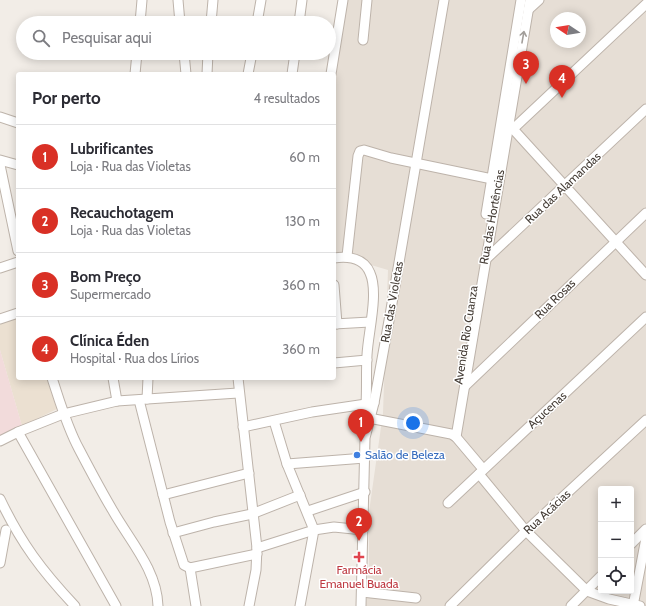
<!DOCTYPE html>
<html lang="pt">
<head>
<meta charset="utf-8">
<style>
  :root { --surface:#fff; --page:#f2f2f3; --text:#2b2b33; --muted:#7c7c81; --line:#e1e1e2; --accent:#d93025 }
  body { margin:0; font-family:Cabin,sans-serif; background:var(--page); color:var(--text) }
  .controls { position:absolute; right:12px; bottom:12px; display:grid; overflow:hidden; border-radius:4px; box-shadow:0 2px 10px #0003 }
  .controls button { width:36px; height:36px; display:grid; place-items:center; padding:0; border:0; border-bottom:1px solid var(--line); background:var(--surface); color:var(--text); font:20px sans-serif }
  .compass { position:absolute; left:550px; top:12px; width:36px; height:36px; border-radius:50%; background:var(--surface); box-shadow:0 2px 10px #0003; rotate:282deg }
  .you { position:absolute; left:413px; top:423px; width:14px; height:14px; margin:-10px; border:3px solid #fff; border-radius:50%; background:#1a73e8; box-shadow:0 0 0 6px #1a73e833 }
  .badge { display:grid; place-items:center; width:26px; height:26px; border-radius:50%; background:var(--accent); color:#fff; font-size:13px; font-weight:700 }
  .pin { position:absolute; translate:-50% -33px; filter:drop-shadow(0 1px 2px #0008) }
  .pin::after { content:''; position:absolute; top:21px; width:14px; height:12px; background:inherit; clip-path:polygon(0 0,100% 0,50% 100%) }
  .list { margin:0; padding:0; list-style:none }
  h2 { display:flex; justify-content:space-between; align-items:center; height:52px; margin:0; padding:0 16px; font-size:17px }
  h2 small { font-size:13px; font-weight:400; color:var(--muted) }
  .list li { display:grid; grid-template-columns:26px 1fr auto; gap:12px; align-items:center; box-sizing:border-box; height:64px; padding:0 16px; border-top:1px solid var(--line) }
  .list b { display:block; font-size:15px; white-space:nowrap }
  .list p { margin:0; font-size:13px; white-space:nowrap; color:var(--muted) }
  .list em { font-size:13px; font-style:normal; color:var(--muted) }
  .icon { flex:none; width:22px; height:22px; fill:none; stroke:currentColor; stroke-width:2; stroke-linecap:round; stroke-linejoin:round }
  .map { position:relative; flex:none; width:646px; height:606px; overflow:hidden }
  .search { position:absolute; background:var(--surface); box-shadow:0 2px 10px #0003; left:16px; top:16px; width:320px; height:44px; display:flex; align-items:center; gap:10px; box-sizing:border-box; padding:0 14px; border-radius:22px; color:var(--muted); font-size:15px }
  .panel { position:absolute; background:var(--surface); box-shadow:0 2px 10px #0003; left:16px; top:72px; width:320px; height:308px; border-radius:4px }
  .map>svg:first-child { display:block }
</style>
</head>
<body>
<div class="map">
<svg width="646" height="606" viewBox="0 0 646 606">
  <rect width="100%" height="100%" fill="#f2ede7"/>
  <path fill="#e6ded5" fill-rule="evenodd" d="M345 0H646V606H366L369 565V512L383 413 388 270 334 254V75ZM556 18H580V42H556ZM601 489H631V591H601Z"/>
  <path fill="#ebe0d1" d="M18 318V378H47L57 409 22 426 0 350V324Z"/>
  <path fill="#f2dbdb" d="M0 350 22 426 0 436Z"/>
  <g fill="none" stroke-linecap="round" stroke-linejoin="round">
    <g stroke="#bdb3aa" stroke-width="11">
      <g id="minor">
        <path d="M178 0 180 23"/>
        <path d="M528 10 539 0"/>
        <path d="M140 23 142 0"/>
        <path d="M211 23 213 0"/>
        <path d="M257 23 261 0"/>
        <path d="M299 23 302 0"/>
        <path d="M363 40 367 0"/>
        <path d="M184 53 186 74"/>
        <path d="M135 74 137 53"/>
        <path d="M207 74 208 53"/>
        <path d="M248 74 252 53"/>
        <path d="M292 74 295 53"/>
        <path d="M331 74 343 0"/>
        <path d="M0 117 18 123"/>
        <path d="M507 120 513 129 646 275"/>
        <path d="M513 129 646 4"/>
        <path d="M0 160 18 165"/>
        <path d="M0 165 18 251"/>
        <path d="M486 214 521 0"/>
        <path d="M347 256 358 156 360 151 364 150 391 158 492 179"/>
        <path d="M334 258C348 256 364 258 370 273 379 293 368 333 367 355 366 371 367 388 366 404L374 403"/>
        <path d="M484 261 646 109"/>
        <path d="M0 268 18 262"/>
        <path d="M334 285 337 324"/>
        <path d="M0 319 18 313"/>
        <path d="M334 324 370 322"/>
        <path d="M334 363 367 360"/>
        <path d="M52 378C60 402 67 427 79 449 90 470 101 491 113 511 130 541 157 570 158 606"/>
        <path d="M113 378 117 401"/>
        <path d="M238 378 257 548 256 570 249 606"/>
        <path d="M465 386 646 213"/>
        <path d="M147 399 148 378"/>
        <path d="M139 400 170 522 184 565 190 568"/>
        <path d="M369 418 451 434 456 437 530 0"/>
        <path d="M274 421 287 464 314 530 300 606"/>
        <path d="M243 427 312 412 366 404 367 409"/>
        <path d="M18 432 116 606"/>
        <path d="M456 437 483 469"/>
        <path d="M0 441 18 432 63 414 117 401 238 393"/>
        <path d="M287 464 365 458"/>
        <path d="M479 474 526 531 587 591 609 599 640 606"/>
        <path d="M163 495 249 473"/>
        <path d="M0 499C21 543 42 571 75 606"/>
        <path d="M448 503 646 317"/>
        <path d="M308 511 365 492"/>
        <path d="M173 533 214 522 252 514 300 495"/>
        <path d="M631 544 646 529"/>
        <path d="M257 548 314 530 334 527 363 530"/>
        <path d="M0 563 6 530"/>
        <path d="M362 592 416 598"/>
        <path d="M196 606 190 568 257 554"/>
        <path d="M361 606 365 438 374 403 390 315 444 0"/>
        <path d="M450 606 526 531 646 420"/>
        <path d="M571 606 601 576"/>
        <path d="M633 606 646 538"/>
      </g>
    </g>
    <use href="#minor" stroke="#fff" stroke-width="9"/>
  </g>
  <defs><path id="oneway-shaft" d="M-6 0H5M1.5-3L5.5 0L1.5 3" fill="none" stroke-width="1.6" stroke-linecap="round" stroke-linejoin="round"/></defs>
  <use stroke="#a29e9a" href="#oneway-shaft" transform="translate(523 37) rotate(-80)"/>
  <circle fill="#3f7fe0" stroke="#fff" stroke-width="1.5" cx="357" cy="455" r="4"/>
  <path fill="#e0444e" stroke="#fff" stroke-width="1.5" d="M357 551h4v4h4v4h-4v4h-4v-4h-4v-4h4z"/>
  <g text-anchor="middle" stroke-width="3" stroke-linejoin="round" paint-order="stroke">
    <g font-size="12" fill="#453d36" stroke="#fff">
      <text transform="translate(563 188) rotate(-43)" y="4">Rua das Alamandas</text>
      <text transform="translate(492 217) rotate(-80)" y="4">Rua das Hortências</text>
      <text transform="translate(555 299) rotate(-44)" y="4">Rua Rosas</text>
      <text transform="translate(392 302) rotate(-80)" y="4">Rua das Violetas</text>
      <text transform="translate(466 335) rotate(-81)" y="4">Avenida Rio Cuanza</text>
      <text transform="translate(547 410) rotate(-43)" y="4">Açucenas</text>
      <text transform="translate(547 512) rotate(-43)" y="4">Rua Acácias</text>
    </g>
    <g font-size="12" fill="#366cbe" stroke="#fff" text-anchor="start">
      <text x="365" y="459">Salão de Beleza</text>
    </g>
    <g font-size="12" fill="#be3a42" stroke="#fff">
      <text x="359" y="574">Farmácia<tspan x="359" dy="14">Emanuel Buada</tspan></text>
    </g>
  </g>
</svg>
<div class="controls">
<button>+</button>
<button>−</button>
<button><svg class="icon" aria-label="locate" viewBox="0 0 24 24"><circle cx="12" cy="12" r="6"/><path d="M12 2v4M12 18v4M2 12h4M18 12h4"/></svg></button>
</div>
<svg class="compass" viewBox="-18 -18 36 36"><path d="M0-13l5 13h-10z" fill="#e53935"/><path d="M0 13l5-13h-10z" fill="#7c7c81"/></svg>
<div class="you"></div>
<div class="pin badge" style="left:361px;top:442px">1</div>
<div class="pin badge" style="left:359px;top:541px">2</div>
<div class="pin badge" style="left:526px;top:84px">3</div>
<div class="pin badge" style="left:562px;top:98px">4</div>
<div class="search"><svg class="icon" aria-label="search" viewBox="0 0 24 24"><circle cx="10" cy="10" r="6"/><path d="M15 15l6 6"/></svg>Pesquisar aqui</div>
<section class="panel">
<h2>Por perto<small>4 resultados</small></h2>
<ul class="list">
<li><span class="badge">1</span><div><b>Lubrificantes</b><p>Loja · Rua das Violetas</p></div><em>60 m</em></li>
<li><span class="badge">2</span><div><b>Recauchotagem</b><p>Loja · Rua das Violetas</p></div><em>130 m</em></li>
<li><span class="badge">3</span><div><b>Bom Preço</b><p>Supermercado</p></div><em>360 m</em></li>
<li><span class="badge">4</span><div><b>Clínica Éden</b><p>Hospital · Rua dos Lírios</p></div><em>360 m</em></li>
</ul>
</section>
</div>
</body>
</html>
